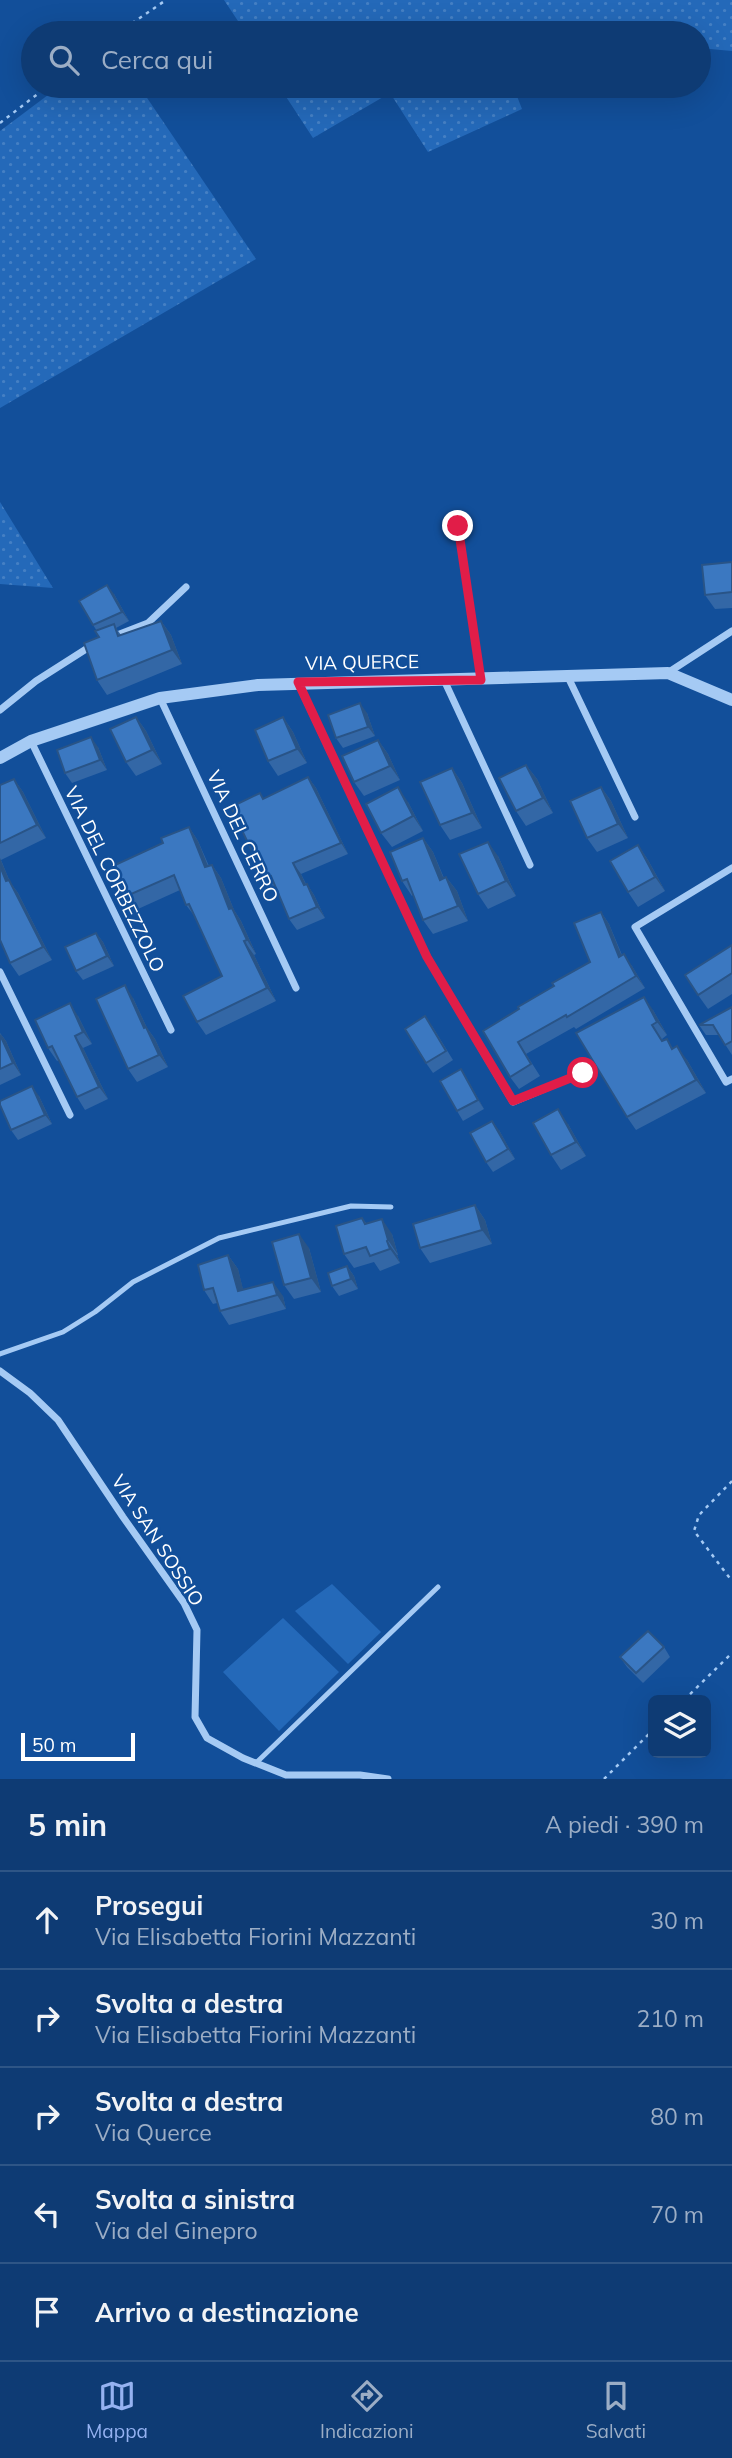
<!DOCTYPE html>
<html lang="it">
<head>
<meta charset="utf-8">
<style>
  :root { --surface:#0e3b74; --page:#1c467c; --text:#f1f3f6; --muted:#9badc5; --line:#2e5586; --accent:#95b2f1 }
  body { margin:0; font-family:Mulish,sans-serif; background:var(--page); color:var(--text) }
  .controls { position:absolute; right:21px; bottom:21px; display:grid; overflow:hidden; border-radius:10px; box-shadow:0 7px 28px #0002 }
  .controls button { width:63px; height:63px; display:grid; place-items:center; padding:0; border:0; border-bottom:2px solid var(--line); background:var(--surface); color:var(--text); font:35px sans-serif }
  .scale { position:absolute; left:21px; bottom:18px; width:114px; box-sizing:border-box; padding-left:7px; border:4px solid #fff; border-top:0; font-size:19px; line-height:24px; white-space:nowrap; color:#fff; -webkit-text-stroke:5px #124f9a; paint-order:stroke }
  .stop { position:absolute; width:21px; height:21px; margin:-16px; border:5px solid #e11d48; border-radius:50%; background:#fff }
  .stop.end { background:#e11d48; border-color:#fff; box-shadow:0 2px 7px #0008 }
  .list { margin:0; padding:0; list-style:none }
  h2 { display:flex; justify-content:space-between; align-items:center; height:91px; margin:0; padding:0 28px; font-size:30px }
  h2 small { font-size:23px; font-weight:400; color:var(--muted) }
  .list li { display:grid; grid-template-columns:46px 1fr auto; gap:21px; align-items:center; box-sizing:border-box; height:98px; padding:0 28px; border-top:2px solid var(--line) }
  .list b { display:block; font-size:26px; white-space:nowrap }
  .list p { margin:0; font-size:23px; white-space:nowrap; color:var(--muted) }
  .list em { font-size:23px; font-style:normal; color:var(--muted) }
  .icon { flex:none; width:38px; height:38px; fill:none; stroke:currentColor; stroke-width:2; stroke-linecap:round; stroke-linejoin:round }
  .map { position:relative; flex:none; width:732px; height:1779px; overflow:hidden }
  .search { position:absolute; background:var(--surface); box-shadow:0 7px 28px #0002; left:21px; right:21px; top:21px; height:77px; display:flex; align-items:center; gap:18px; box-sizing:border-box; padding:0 24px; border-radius:38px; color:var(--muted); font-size:26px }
  .sheet { height:581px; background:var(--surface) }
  nav { display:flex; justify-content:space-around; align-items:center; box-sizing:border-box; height:98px; border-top:2px solid var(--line); background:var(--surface); font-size:19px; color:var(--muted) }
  nav a { display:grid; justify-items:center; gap:4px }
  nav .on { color:var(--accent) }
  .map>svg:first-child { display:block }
</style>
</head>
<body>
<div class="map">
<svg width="732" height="1779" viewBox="0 0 732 1779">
  <defs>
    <pattern id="grass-dots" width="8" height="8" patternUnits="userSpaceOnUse" patternTransform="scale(1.75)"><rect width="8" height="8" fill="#2469b9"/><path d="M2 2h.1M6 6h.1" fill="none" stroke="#4580c4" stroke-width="1.8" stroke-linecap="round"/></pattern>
  </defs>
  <rect width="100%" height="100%" fill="#124f9a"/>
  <g fill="url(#grass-dots)">
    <path d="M224 0H732V51L699 48V33H246Z"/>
    <path d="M60 86H139L256 259 0 408V131Z"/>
    <path d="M279 86H513L522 109 428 152 390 93 313 138Z"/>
    <path d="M0 502 53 588 0 584Z"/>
  </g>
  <g fill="#2469b9">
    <path d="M332 1584 381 1632 348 1664 295 1611Z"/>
    <path d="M283 1618 339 1672 279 1731 223 1672Z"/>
  </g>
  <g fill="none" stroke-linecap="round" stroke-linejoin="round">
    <g stroke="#a5caf4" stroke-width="2.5" stroke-dasharray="3.5 5" stroke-linecap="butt">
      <path d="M118 33 166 0"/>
      <path d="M0 123 48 86"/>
      <path d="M732 1481 699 1515 694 1531 732 1581"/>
      <path d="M684 1700 732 1653"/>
      <path d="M604 1779 653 1730"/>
    </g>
    <g stroke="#a5caf4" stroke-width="5">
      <path d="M0 1354 63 1332 95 1312 133 1282 219 1238 351 1206 391 1207"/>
      <path d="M256 1763 438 1587"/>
    </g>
    <g stroke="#a5caf4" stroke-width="7">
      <path d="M458 526 481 679"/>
      <path d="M112 637 148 623 186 587"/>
      <path d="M669 672 732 631"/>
      <path d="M568 677 635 817"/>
      <path d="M444 680 530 865"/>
      <path d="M298 683 427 957 513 1102 583 1073"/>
      <path d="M160 698 296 988"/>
      <path d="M0 710 36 681 94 644"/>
      <path d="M31 741 171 1030"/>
      <path d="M732 868 635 927 726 1082 732 1079"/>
      <path d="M0 972 70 1115"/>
      <path d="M0 1371 30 1393 58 1420 123 1517 184 1603 197 1630 195 1717 207 1738 243 1758 286 1775H360L388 1779"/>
    </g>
    <path stroke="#a5caf4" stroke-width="12" d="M0 758 31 741 160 698 258 685 668 673 732 700"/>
  </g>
  <g fill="#3367a6">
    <path d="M732 562V608L715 609 705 595Z"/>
    <path d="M114 594 129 621 116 628 121 635 161 621 171 635 182 664 107 695 97 680 99 637 97 631 93 625Z"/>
    <path d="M367 713 375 736 343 748 336 738Z"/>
    <path d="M136 717 146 731 162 764 136 776 126 762Z"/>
    <path d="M283 717 293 732 307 763 278 776 268 761Z"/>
    <path d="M378 740 388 754 400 780 364 796 354 782Z"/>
    <path d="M98 747 107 770 72 783 65 773Z"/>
    <path d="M526 765 537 779 553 813 526 826 516 811Z"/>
    <path d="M452 768 462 783 482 828 450 840 440 825Z"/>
    <path d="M308 777 316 788 348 854 301 874 306 884H307L314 895 325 918 297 930 289 919 276 888 273 890 265 879 264 799Z"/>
    <path d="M14 779 23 792 46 838 1 860 10 882 18 893 52 960 19 976 10 963 0 940V785Z"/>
    <path d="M601 787 611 801 628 838 597 852 587 838Z"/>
    <path d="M408 802 423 831 392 847 381 833Z"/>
    <path d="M189 827 198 841 209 866 212 865 221 878 234 910 241 921 256 954 254 955 276 1001 206 1035 197 1022 222 976 196 918 186 905 180 890 138 909 129 895 163 843Z"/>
    <path d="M423 838 433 852 444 878 446 877 457 891 468 921 433 934 423 920 413 895 412 896 402 881Z"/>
    <path d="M638 845 648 860 665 891 638 907 628 892Z"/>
    <path d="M498 856 516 896 488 909 478 894Z"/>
    <path d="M601 912 609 924 622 955 632 966 645 988 576 1029 574 1027 526 1054 540 1076 519 1089 510 1077 519 1009 590 962Z"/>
    <path d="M96 933 103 942 114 966 83 980 76 971Z"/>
    <path d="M732 945V994L708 1009 698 995Z"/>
    <path d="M133 998 147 1028 155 1039 168 1067 137 1082 128 1069Z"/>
    <path d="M732 1007V1055L719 1035H706L699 1025Z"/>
    <path d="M653 1010 667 1035 662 1039 663 1041 667 1039 673 1049 687 1060 706 1093 636 1130 627 1117Z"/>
    <path d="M78 1016 92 1044 83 1048 108 1099 85 1110 77 1097 59 1060 57 1061 48 1048Z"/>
    <path d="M432 1026 453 1060 433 1073 426 1063Z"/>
    <path d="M0 1033 6 1041 21 1075 0 1085Z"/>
    <path d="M467 1079 484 1109 463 1121 457 1111Z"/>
    <path d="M39 1096 52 1124 18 1140 11 1130Z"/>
    <path d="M568 1124 586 1156 561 1170 551 1155Z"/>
    <path d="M499 1130 515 1159 493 1172 486 1162Z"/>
    <path d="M475 1205 485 1220 492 1244 430 1263 420 1248Z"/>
    <path d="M362 1218 367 1224 392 1234 398 1255H397L400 1263 380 1271 374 1262 354 1268 344 1254Z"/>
    <path d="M309 1248 321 1292 294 1299 284 1285Z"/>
    <path d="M228 1255 238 1269 243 1290 283 1296 286 1309 229 1325 220 1311 217 1303 213 1304 204 1290Z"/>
    <path d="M347 1266 354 1276 358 1289 339 1296 332 1286Z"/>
    <path d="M664 1647 670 1657 643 1683 627 1667 620 1657Z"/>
  </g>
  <g fill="#295487">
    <path d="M107 585 114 594 129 621 122 612Z"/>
    <path d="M161 621 171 635 182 664 172 650Z"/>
    <path d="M360 703 367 713 375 736 368 727Z"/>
    <path d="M136 717 146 731 162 764 152 750Z"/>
    <path d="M283 717 293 732 307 763 297 749Z"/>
    <path d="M91 737 98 747 107 770 100 760Z"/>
    <path d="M378 740 388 754 400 780 390 766Z"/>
    <path d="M526 765 537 779 553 813 543 798Z"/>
    <path d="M452 768 462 783 482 828 472 813Z"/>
    <path d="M308 777 316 788 348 854 341 843Z"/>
    <path d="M14 779 23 792 46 838 37 825Z"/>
    <path d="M398 787 408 802 423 831 413 816Z"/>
    <path d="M601 787 611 801 628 838 618 824Z"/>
    <path d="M189 827 198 841 214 881 205 867Z"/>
    <path d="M423 838 433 852 450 894 440 880Z"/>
    <path d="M488 842 498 856 516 896 506 881Z"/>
    <path d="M638 845 648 860 665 891 655 877Z"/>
    <path d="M0 858 10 882 18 893 52 960 43 947 6 881 0 866Z"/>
    <path d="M293 863 301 874 311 896 304 885Z"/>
    <path d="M212 865 221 878 234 910 241 921 256 954 247 940 229 909Z"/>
    <path d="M446 877 457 891 468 921 458 906Z"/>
    <path d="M307 884 314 895 325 918 317 907Z"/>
    <path d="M601 912 609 924 627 969 619 957Z"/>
    <path d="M96 933 103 942 114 966 107 956Z"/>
    <path d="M244 941 254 955 276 1001 267 988Z"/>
    <path d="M624 954 632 966 645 988 636 976Z"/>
    <path d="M125 985 133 998 147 1028 155 1039 168 1067 159 1055 144 1028Z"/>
    <path d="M644 997 653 1010 667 1035 657 1022Z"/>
    <path d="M70 1003 78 1016 92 1044 83 1032Z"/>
    <path d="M0 1033 6 1041 21 1075 13 1063Z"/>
    <path d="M75 1036 83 1048 108 1099 99 1087Z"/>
    <path d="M677 1046 687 1060 706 1093 696 1080Z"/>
    <path d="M461 1069 467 1079 484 1109 478 1100Z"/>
    <path d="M32 1086 39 1096 52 1124 45 1115Z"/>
    <path d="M558 1109 568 1124 586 1156 576 1142Z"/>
    <path d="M492 1121 499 1130 515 1159 508 1149Z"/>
    <path d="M475 1205 485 1220 492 1244 482 1230Z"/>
    <path d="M382 1219 392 1234 398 1255 388 1240Z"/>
    <path d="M299 1234 309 1248 321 1292 311 1278Z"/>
    <path d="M387 1241 397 1255 400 1263 390 1249Z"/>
    <path d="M228 1255 238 1269 247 1305 238 1291Z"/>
    <path d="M347 1266 354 1276 358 1289 351 1279Z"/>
    <path d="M273 1282 283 1296 286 1309 277 1295Z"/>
  </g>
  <g fill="#3b78c1" stroke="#295487" stroke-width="2">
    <path d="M732 562V592L705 595 702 565Z"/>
    <path d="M107 585 122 612 93 625 79 601Z"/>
    <path d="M161 621 172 650 97 680 84 643 99 637 95 631 114 624 118 636Z"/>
    <path d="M360 703 368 727 336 738 328 715Z"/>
    <path d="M136 717 152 750 126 762 110 729Z"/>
    <path d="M283 717 297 749 268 761 255 730Z"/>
    <path d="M91 737 100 760 65 773 57 750Z"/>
    <path d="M378 740 390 766 354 782 342 756Z"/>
    <path d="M526 765 543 798 516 811 499 778Z"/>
    <path d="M452 768 472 813 440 825 420 782Z"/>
    <path d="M308 777 341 843 293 863 304 885 307 884 317 907 289 919 271 876 265 879 231 807 260 793 263 799Z"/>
    <path d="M14 779 37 825 0 843V785Z"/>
    <path d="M398 787 413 816 381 833 366 804Z"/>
    <path d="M601 787 618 824 587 838 570 801Z"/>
    <path d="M189 827 205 867 212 865 229 909 232 908 247 940 244 941 267 988 197 1022 183 996 222 976 189 904 186 905 174 875 129 895 115 865 163 843 161 838Z"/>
    <path d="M423 838 440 880 446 877 458 906 423 920 407 879 402 881 390 852Z"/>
    <path d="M488 842 506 881 478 894 459 854Z"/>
    <path d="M638 845 655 877 628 892 610 861Z"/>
    <path d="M0 866 6 881 9 880 43 947 10 963 0 940Z"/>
    <path d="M601 912 619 957 624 954 636 976 567 1017 566 1015 518 1042 531 1064 510 1077 483 1031 519 1009 518 1007 554 986 552 983 590 962 574 923Z"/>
    <path d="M96 933 107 956 76 971 65 947Z"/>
    <path d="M732 945V973L698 995 685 975Z"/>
    <path d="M125 985 144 1028 146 1027 159 1055 128 1069 96 999Z"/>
    <path d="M644 997 657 1022 652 1025 662 1041 667 1039 672 1049 677 1046 696 1080 627 1117 576 1033Z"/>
    <path d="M70 1003 83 1032 75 1036 99 1087 77 1097 52 1046 48 1048 35 1020Z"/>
    <path d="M732 1007V1041L725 1045 713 1025H699Z"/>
    <path d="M425 1016 446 1051 426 1063 405 1029Z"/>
    <path d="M0 1035 13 1063 0 1069Z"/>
    <path d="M461 1069 478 1100 457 1111 440 1081Z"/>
    <path d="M32 1086 45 1115 11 1130 0 1105V1101Z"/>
    <path d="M558 1109 576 1142 551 1155 533 1123Z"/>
    <path d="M492 1121 508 1149 486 1162 470 1133Z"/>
    <path d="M475 1205 482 1230 420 1248 413 1224Z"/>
    <path d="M362 1218 365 1224 382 1219 388 1240 387 1241 390 1249 370 1256 366 1247 344 1254 336 1226Z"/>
    <path d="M299 1234 311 1278 284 1285 272 1242Z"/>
    <path d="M228 1255 238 1291 273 1282 277 1295 220 1311 213 1288 204 1290 198 1265Z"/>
    <path d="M347 1266 351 1279 332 1286 328 1273Z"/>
    <path d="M648 1631 664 1647 636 1673 620 1657Z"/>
  </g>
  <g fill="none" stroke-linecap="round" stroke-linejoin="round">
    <path stroke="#e11d48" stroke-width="9" d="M458 526 481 680 298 682 427 957 513 1101 583 1073"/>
  </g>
  <g text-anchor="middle" stroke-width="5" stroke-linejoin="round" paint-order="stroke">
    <g font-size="19" fill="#fff" stroke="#124f9a">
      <text transform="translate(362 662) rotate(-1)" y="7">VIA QUERCE</text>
      <text transform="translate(243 836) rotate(65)" y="7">VIA DEL CERRO</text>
      <text transform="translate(115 879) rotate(64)" y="7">VIA DEL CORBEZZOLO</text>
      <text transform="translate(158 1540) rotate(57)" y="7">VIA SAN SOSSIO</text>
    </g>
  </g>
</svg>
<div class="controls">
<button><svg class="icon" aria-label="layers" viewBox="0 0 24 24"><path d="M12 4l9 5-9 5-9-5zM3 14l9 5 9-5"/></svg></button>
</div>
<div class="scale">50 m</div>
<div class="stop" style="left:583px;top:1073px"></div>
<div class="stop end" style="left:458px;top:526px"></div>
<div class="search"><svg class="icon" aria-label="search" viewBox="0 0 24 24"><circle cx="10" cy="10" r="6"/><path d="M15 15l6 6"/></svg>Cerca qui</div>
</div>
<section class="sheet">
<h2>5 min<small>A piedi · 390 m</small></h2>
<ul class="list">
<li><svg class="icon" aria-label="ahead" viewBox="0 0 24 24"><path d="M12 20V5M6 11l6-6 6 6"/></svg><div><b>Prosegui</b><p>Via Elisabetta Fiorini Mazzanti</p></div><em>30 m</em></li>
<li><svg class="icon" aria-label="right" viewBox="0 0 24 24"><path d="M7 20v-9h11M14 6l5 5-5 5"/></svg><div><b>Svolta a destra</b><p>Via Elisabetta Fiorini Mazzanti</p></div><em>210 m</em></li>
<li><svg class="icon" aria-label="right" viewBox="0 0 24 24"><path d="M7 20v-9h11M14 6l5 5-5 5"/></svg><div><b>Svolta a destra</b><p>Via Querce</p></div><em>80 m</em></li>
<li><svg class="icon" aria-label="left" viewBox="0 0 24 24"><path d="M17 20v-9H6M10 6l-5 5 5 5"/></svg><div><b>Svolta a sinistra</b><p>Via del Ginepro</p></div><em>70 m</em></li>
<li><svg class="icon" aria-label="arrive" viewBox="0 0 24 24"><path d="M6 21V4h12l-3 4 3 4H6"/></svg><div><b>Arrivo a destinazione</b></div></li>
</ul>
</section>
<nav>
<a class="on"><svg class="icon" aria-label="map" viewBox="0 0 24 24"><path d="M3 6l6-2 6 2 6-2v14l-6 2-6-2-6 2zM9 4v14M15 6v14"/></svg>Mappa</a>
<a><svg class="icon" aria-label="directions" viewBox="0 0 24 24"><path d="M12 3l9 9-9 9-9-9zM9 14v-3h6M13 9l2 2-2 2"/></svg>Indicazioni</a>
<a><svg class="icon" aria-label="saved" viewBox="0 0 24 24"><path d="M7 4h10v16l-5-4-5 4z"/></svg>Salvati</a>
</nav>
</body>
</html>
